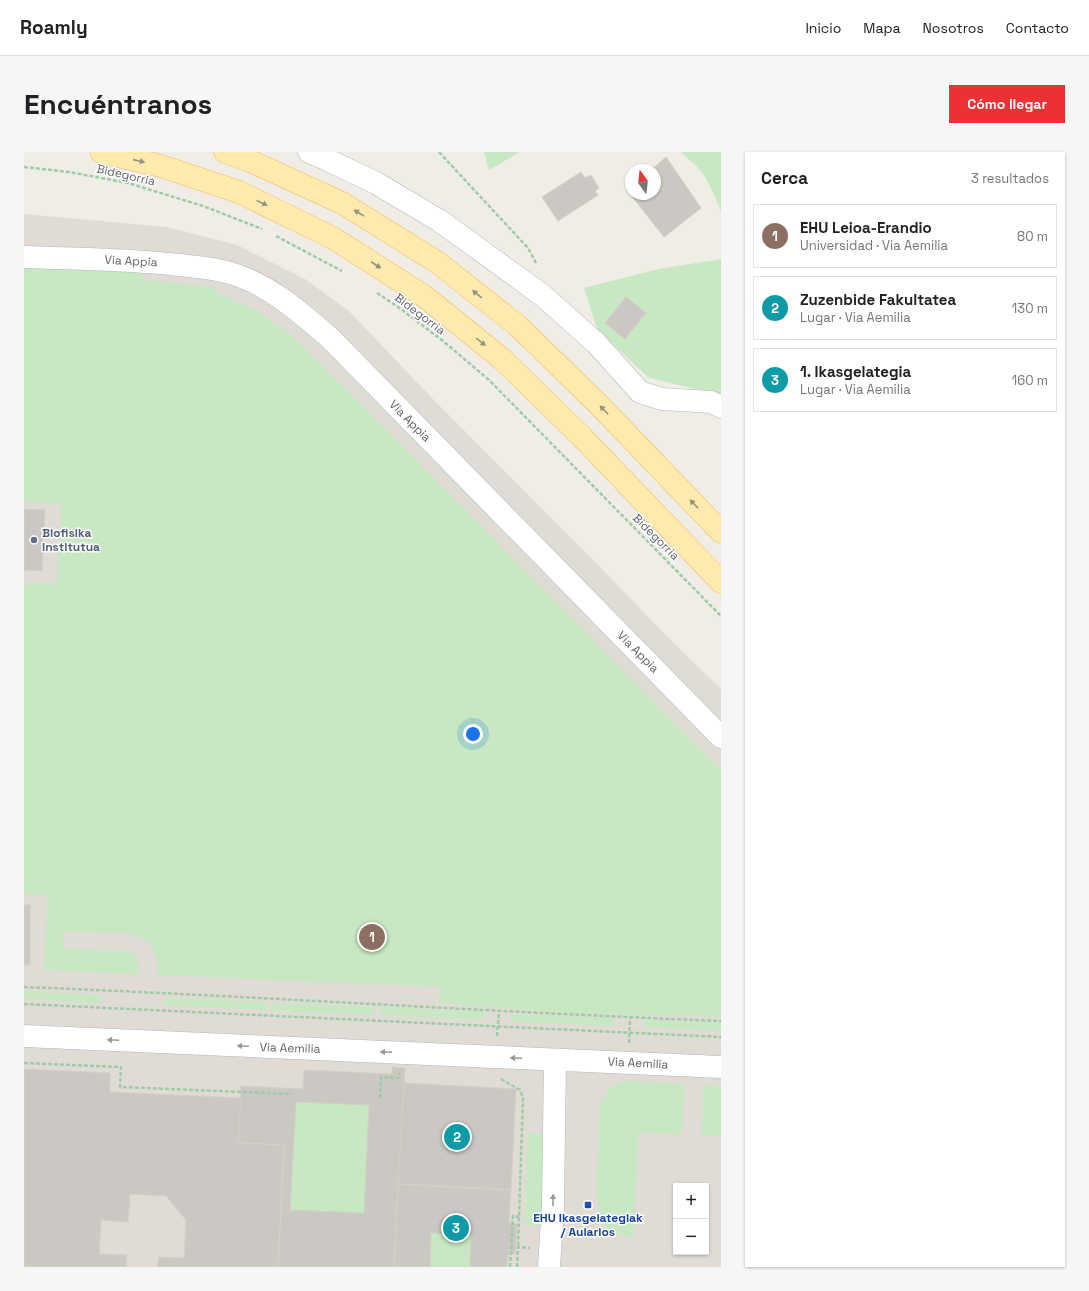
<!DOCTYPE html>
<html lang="es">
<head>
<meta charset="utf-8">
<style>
  :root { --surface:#fff; --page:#f6f6f6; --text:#202124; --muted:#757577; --line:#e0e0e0; --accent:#ec3135 }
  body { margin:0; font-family:"Space Grotesk",sans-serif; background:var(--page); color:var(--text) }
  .controls { position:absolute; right:12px; bottom:12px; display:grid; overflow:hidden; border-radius:0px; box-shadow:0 1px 3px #0004 }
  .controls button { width:36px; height:36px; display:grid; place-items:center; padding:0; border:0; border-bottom:1px solid var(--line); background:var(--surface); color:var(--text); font:20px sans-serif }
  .compass { position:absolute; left:601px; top:12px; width:36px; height:36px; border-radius:50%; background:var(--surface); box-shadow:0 1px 3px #0004; rotate:345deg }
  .you { position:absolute; left:449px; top:582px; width:14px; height:14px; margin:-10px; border:3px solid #fff; border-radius:50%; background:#1a73e8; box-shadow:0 0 0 6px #1a73e833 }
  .badge { display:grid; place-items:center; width:26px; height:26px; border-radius:50%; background:var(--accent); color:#fff; font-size:13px; font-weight:700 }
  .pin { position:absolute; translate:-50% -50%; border:2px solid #fff; box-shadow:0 1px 4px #0006 }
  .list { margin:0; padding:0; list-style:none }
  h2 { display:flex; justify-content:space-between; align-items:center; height:52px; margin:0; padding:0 16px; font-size:17px }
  h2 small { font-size:13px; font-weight:400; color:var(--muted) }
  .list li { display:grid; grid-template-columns:26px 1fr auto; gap:12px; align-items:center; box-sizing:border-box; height:64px; margin:0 8px 8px; padding:0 8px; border:1px solid var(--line); border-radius:0px }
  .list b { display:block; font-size:15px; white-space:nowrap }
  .list p { margin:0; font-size:13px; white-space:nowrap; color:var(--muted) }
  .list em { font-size:13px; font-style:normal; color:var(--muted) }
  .map { position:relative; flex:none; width:697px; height:1115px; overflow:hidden; border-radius:0px }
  header { display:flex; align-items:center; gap:24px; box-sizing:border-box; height:56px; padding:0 20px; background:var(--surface); border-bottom:1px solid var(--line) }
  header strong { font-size:19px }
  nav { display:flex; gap:22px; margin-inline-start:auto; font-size:14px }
  .intro { display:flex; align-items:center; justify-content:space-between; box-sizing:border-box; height:96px; padding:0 24px }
  h1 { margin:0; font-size:28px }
  .button { padding:10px 18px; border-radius:0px; background:var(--accent); color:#fff; font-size:14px; font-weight:700 }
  main { display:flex; gap:24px; padding:0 24px }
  aside { flex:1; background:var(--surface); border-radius:0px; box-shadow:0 1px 3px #0004 }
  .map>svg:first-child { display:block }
</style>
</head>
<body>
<header>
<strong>Roamly</strong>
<nav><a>Inicio</a><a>Mapa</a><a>Nosotros</a><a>Contacto</a></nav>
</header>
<div class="intro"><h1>Encuéntranos</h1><a class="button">Cómo llegar</a></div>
<main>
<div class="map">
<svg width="697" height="1115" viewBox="0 0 697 1115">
  <rect width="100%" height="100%" fill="#f0ede7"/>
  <path fill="#e0dcd5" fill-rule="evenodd" d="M0 62 142 75 213 93 281 127 325 159 407 245 567 406 644 485 697 537V1115H0ZM652 1034H682V1100H652Z"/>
  <g fill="#c7e8c3">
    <path d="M460 0H496L465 18Z"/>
    <path d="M657 0H697V59C690 44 685 27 673 15 668 9 662 6 657 0Z"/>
    <path d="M697 107V243L625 226 573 177 560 136 635 117Z"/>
    <path d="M0 115 119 120V128L163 132 191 135V140L234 159 268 184 326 241 697 618V865L544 861 415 851 416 835 133 823V807L129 797 122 789 114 783 101 781 39 779V796L103 799C115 802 115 811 115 822L20 818 23 743 0 742V431L33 432 37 352 0 350Z"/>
    <path d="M0 840 77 843 76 851 0 847Z"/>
    <path d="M140 846 243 850V858L139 853Z"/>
    <path d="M248 851 352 855 351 863 248 859Z"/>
    <path d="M357 855 460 860 459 868 356 863Z"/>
    <path d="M488 862 589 866V874L487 870Z"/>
    <path d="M620 868 697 871V879L619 875Z"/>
    <path d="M609 929 660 932 658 982 614 980 609 1087 580 1076 575 1057 572 1036 576 953 583 938 589 933 598 930Z"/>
    <path d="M679 933 697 934V985L677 983Z"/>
    <path d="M272 950 345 953 340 1061 266 1058Z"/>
    <path d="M504 981 521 982 517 1074 500 1073Z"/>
    <path d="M407 1081 447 1082 446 1115H406Z"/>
  </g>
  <g fill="#cbc8c3" stroke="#d5cfc5" fill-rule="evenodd">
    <path d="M642 5 677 56 640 85 603 38 607 34V42H631V18H627Z"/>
    <path d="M557 20 561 26 567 23 575 36 571 39 574 43 534 69 518 45Z"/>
    <path d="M602 145 622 161 601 187 581 171Z"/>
    <path d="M0 357 21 358 18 419 0 418Z"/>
    <rect x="0" y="753" width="6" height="60"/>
    <path d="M368 915 381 916 370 1115H254L260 993 214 991 217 934 279 937 280 918 368 922ZM272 950 345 953 340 1061 266 1058Z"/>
    <path d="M0 917 86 921V940L217 946 214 991 260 993 254 1115H134V1105L160 1106 162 1068 142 1044 106 1042 104 1070 77 1068 75 1102 103 1103 102 1115H0Z"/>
    <path d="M380 931 492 937 487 1038 374 1032Z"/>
    <path d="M374 1032 487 1038 485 1071 493 1072 491 1102H484L483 1115H446L447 1082 407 1081 406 1115H370Z"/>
  </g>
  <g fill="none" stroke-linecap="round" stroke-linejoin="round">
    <g stroke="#b2b5b9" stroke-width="23">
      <g id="minor">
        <path d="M285 0 306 9 352 31 416 69 518 143 572 191 616 240 638 247 687 250 697 255"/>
        <path d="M0 105C52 107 104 107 155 113 172 115 190 116 206 121 245 132 277 161 307 187L697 585"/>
        <path d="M0 884 697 915"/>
        <path d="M525 1115 529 1052 531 908"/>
      </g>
    </g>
    <g stroke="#f3bb5d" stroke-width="23">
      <g id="major">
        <path d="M77 0 137 14 215 40 309 86 400 144 478 207 557 284 697 430"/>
        <path d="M201 0 224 8 318 51 413 110 494 174 576 254 697 380"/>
      </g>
    </g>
    <g stroke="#9dcca6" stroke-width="2.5" stroke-dasharray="4 2" stroke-linecap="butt">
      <path d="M415 0 504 96 512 111"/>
      <path d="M0 15 45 20 104 31 179 54 238 77"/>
      <path d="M252 84 318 119"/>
      <path d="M353 141 374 155 419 189 464 227 697 464"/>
      <path d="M0 835C232 844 465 860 697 869"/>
      <path d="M0 852 697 885"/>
      <path d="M473 884 475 859"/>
      <path d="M605 891 606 866"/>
      <path d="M0 911 97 915 96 935 267 942"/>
      <path d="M477 927 496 938 499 946 494 1095"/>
      <path d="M356 946 357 925 375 926V921"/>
      <path d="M486 1115 489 1064 495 1065"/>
      <path d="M493 1115 494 1095 506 1096"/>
    </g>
    <use href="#minor" stroke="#fff" stroke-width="22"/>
    <use href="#major" stroke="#ffeaad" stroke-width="22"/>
  </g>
  <defs><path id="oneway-solid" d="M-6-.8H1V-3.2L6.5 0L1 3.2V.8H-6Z"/></defs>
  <g fill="#969280">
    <use href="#oneway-solid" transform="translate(115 9) rotate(13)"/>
    <use href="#oneway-solid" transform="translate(238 51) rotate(26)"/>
    <use href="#oneway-solid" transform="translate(335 61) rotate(-148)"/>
    <use href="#oneway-solid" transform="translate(352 113) rotate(33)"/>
    <use href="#oneway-solid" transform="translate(453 142) rotate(-141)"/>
    <use href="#oneway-solid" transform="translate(457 190) rotate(39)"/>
    <use href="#oneway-solid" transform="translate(580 258) rotate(-134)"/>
    <use href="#oneway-solid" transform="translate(670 352) rotate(-134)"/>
  </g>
  <g fill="#969a9c">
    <use href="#oneway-solid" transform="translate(89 888) rotate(-177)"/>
    <use href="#oneway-solid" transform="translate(219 894) rotate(-178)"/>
    <use href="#oneway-solid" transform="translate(362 900) rotate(-178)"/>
    <use href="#oneway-solid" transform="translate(492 906) rotate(-177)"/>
    <use href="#oneway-solid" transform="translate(529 1048) rotate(-89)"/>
  </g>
  <circle fill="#5c6f8a" stroke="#fff" stroke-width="1.5" cx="10" cy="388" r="4"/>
  <rect fill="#1a4fb4" stroke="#fff" stroke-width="1.5" x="560" y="1049" width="8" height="8" rx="2"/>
  <g text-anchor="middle" stroke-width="3" stroke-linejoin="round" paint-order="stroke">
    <g font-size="12" fill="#5e6367" stroke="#fff">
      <text transform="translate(102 23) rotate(13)" y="4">Bidegorria</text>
      <text transform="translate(107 109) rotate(3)" y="4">Via Appia</text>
      <text transform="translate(396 162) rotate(37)" y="4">Bidegorria</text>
      <text transform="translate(386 269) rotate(45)" y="4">Via Appia</text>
      <text transform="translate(632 385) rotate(45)" y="4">Bidegorria</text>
      <text transform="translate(614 500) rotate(45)" y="4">Via Appia</text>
      <text transform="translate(266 896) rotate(2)" y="4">Via Aemilia</text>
      <text transform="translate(614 911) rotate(3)" y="4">Via Aemilia</text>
    </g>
    <g font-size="12" font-weight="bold" fill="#4e5e75" stroke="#fff" text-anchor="start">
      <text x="18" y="385">Biofisika<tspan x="18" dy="14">Institutua</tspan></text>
    </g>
    <g font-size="12" font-weight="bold" fill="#164399" stroke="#fff">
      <text x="564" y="1070">EHU Ikasgelategiak<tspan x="564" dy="14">/ Aularios</tspan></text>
    </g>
  </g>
</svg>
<div class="controls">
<button>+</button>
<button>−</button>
</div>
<svg class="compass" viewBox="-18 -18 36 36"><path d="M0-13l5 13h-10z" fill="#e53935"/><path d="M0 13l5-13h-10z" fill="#757577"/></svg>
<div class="you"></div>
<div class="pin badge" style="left:348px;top:785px;background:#8d6e63">1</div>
<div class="pin badge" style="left:433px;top:985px;background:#0f9aa8">2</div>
<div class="pin badge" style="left:432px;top:1076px;background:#0f9aa8">3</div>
</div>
<aside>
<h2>Cerca<small>3 resultados</small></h2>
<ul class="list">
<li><span class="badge" style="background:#8d6e63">1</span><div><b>EHU Leioa-Erandio</b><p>Universidad · Via Aemilia</p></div><em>80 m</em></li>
<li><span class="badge" style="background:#0f9aa8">2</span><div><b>Zuzenbide Fakultatea</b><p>Lugar · Via Aemilia</p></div><em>130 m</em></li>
<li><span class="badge" style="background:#0f9aa8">3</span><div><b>1. Ikasgelategia</b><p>Lugar · Via Aemilia</p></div><em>160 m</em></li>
</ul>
</aside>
</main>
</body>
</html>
